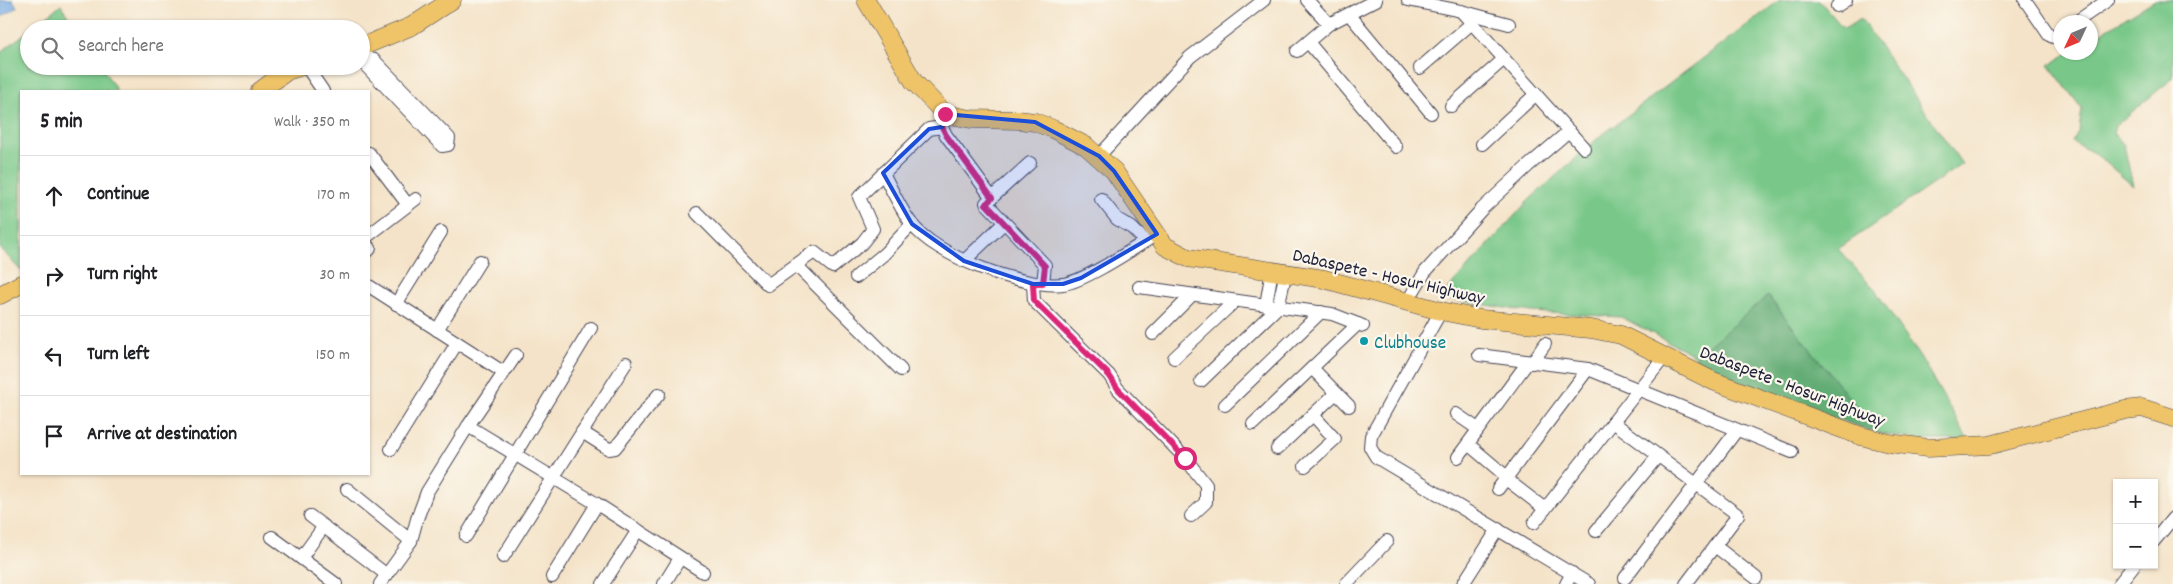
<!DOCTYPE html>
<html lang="en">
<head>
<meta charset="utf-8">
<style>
  :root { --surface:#fff; --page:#f6f6f6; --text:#202124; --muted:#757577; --line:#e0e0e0 }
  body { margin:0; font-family:Dekko,sans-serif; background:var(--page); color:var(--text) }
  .controls { position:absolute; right:15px; bottom:15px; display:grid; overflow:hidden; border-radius:0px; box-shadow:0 1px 4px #0004 }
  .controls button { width:45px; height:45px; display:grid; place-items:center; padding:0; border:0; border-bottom:1px solid var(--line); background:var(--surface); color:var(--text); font:25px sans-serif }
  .compass { position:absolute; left:2053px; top:15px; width:45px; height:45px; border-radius:50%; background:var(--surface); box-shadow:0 1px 4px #0004; rotate:226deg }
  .stop { position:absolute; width:15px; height:15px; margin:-11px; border:4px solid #db2777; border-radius:50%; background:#fff }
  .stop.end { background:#db2777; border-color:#fff; box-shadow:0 1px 5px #0008 }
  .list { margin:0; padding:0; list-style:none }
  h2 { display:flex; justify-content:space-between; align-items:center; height:65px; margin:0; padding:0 20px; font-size:21px }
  h2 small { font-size:16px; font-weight:400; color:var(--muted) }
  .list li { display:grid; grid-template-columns:32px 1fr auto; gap:15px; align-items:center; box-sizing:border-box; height:80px; padding:0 20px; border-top:1px solid var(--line) }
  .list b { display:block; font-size:19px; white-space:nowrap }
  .list em { font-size:16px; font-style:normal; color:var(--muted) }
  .icon { flex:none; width:28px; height:28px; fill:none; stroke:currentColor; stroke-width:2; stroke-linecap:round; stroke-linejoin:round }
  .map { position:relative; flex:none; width:2173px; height:584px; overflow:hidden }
  .search { position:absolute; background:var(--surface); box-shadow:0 1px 4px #0004; left:20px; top:20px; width:350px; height:55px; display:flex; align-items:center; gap:12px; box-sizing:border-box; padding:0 18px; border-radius:28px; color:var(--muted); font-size:19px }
  .panel { position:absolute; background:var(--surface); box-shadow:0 1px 4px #0004; left:20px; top:90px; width:350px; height:385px; border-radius:0px }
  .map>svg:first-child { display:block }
</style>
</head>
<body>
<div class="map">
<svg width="2173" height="584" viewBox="0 0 2173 584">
  <rect width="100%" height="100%" fill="#fbf7ec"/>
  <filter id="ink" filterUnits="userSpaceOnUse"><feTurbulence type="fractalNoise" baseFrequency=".02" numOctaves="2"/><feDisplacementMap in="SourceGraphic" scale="10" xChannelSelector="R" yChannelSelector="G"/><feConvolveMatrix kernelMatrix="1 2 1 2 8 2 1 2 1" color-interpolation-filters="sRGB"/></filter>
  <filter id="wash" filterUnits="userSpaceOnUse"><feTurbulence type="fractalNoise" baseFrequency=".0096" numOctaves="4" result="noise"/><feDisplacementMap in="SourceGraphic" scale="20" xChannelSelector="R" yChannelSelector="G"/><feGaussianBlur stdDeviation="1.12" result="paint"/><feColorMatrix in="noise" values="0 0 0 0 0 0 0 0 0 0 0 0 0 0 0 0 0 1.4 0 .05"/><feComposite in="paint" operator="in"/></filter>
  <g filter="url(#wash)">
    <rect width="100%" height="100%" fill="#f4e3c8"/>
    <g fill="#79c889" stroke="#4e7562">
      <path d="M1780 0H1819L1844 29 1861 19 1962 164 1838 249 1875 290 1921 358 1968 440H1918L1877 433 1768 296 1696 356 1621 317 1532 312 1440 298 1528 201 1598 138Z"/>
      <path d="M2155 0H2173V78L2115 126 2113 133 2124 145 2133 186 2096 154 2072 142 2079 130 2082 109 2049 65 2069 53 2090 52 2091 39Z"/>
      <path d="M61 5 76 29H31Z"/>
      <path d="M29 30V66H101L117 91H21V271L0 248V53Z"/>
    </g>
    <path fill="#62ac75" stroke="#426758" d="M1768 296 1877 433 1810 410 1694 364 1696 356Z"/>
    <path fill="#7aade6" stroke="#4e6890" d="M0 0H13L17 7 0 18Z"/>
  </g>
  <g filter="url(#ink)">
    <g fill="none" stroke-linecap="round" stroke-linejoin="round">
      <g stroke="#423f50" stroke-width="14">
        <g id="minor">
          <path d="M1307 0 1329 24"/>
          <path d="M1408 0 1461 11 1509 24"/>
          <path d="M2025 0 2049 35 2053 37 2060 33"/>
          <path d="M1837 6 1846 0"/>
          <path d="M1461 11 1584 148"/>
          <path d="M1349 14 1431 113"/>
          <path d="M2076 22 2108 0"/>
          <path d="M1308 42 1396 147"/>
          <path d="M361 47 368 59 366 66 442 146 448 145 449 138 374 60 368 59"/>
          <path d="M1297 51 1329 24 1376 0"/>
          <path d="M306 66 323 91"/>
          <path d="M1420 68 1472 23"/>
          <path d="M1451 106 1504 59"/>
          <path d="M944 119 942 127 946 135 992 198"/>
          <path d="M1482 144 1536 94"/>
          <path d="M369 153 408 205"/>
          <path d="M1099 156 1190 57 1264 0"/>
          <path d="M1030 163 986 203 1045 265 1043 283"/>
          <path d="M883 173C892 190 900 208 911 223 934 256 1024 289 1063 284 1084 282 1136 247 1157 234"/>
          <path d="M1101 199 1117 219 1132 228 1145 241"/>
          <path d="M697 213 768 285 814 252 833 267 862 243 873 229 859 197 929 129 942 127"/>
          <path d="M369 235 416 199"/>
          <path d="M369 250 370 248"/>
          <path d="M964 261 1004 223"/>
          <path d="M797 266 901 370"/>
          <path d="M856 277 884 254 912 224"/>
          <path d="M1033 284 1034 301 1109 375 1118 389 1185 458 1206 485V502L1191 516"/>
          <path d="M369 286 503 372"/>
          <path d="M1139 287 1332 314 1363 326"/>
          <path d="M1407 302 1425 272 1482 209 1528 166 1569 131"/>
          <path d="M396 304 441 232"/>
          <path d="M1266 305 1272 270"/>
          <path d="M1441 311 1371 436 1370 447 1376 457 1589 584"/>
          <path d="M437 330 480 261"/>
          <path d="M1153 334 1192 295"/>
          <path d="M1479 355 1588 369 1792 452"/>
          <path d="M1174 358 1235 301"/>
          <path d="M1532 363 1545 344"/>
          <path d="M1312 368 1349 406"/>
          <path d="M1201 381 1278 307 1286 272"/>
          <path d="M1225 405 1321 312"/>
          <path d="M1456 414 1478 429"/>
          <path d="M1613 422 1738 515 1686 584"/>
          <path d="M1253 424 1358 324"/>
          <path d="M468 426 597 504 703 572"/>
          <path d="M582 432 609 449 615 448 659 394"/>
          <path d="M1468 444 1507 477"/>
          <path d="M391 449 457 343"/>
          <path d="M1277 449 1336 393"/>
          <path d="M1458 457 1528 362"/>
          <path d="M1305 466 1335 439 1313 415"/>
          <path d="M1506 479 1545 509"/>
          <path d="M347 489 411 541"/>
          <path d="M1498 489 1588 369"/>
          <path d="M310 516 387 575"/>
          <path d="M1534 523 1665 356"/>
          <path d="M1596 531 1658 456"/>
          <path d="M466 536 591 328"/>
          <path d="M272 537 336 584"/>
          <path d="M2154 541 2173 518"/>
          <path d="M1715 546 1756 578"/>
          <path d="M503 557 626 363"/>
          <path d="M301 558 324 526"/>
          <path d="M552 577 597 504"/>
          <path d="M1625 578 1737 430"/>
          <path d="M380 584 411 541 417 519 427 492 468 426 516 355"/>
          <path d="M603 584 638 530"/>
          <path d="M664 584 680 558"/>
          <path d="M1346 584 1387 541"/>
          <path d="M1463 584 1498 529"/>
          <path d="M1566 584 1572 573"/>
          <path d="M2119 584 2134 565"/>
        </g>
      </g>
      <g stroke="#423f50" stroke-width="19">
        <g id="highway">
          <path d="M866 0 914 82 945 114 971 119 1018 120 1035 122 1053 129 1086 146 1114 171 1165 246 1188 258 1324 279 1441 311 1481 319 1591 329 1621 335 1713 381 1861 436 1889 443 1928 448 1990 445 2125 410 2142 408 2173 418"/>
          <path d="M361 47 412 26 452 0"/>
          <path d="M260 91 287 71 303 66"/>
          <path d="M0 295 21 284"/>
        </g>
      </g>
      <use href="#minor" stroke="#fff" stroke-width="12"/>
      <use href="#highway" stroke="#efc469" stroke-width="18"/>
    </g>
  </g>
  <g fill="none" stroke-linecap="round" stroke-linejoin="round" filter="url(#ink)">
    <path stroke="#db2777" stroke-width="6" d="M945 114 942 127 946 135 992 198 986 204 1045 266 1043 283 1033 284 1034 301 1109 375 1118 389 1185 458"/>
  </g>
  <path fill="#1d4ed8" fill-opacity="0.2" stroke="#1d4ed8" stroke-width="4" stroke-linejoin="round" d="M945 114 1035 122 1099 156 1114 171 1157 234 1081 278 1063 284H1033L964 261 912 224 883 173 929 129 942 127Z"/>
  <circle fill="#0f9aa8" stroke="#fbf7ec" stroke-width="2" cx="1364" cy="341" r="5"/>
  <g text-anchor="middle" stroke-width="4.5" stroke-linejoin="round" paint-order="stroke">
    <g font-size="19" fill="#22223b" stroke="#fbf7ec">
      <text transform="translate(1389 275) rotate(13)" y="7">Dabaspete - Hosur Highway</text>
      <text transform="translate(1793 385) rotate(21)" y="7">Dabaspete - Hosur Highway</text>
    </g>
    <g font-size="19" fill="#0d838f" stroke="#fbf7ec" text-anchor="start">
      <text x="1374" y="348">Clubhouse</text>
    </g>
  </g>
</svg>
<div class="controls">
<button>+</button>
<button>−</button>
</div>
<svg class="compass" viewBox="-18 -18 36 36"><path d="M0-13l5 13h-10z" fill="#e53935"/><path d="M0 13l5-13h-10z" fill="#757577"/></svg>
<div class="stop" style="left:1185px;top:458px"></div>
<div class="stop end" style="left:945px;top:114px"></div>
<div class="search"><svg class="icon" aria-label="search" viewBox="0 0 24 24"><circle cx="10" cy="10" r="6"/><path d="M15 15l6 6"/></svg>Search here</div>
<section class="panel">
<h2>5 min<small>Walk · 350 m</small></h2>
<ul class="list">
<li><svg class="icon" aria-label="ahead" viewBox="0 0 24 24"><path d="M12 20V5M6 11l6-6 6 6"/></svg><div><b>Continue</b></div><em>170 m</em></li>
<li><svg class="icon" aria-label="right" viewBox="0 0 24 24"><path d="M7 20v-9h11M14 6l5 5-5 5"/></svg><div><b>Turn right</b></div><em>30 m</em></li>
<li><svg class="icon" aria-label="left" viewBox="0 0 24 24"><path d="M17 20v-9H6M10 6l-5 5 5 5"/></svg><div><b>Turn left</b></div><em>150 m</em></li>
<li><svg class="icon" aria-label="arrive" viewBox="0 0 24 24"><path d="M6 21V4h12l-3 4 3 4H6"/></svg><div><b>Arrive at destination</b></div></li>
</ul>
</section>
</div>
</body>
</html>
